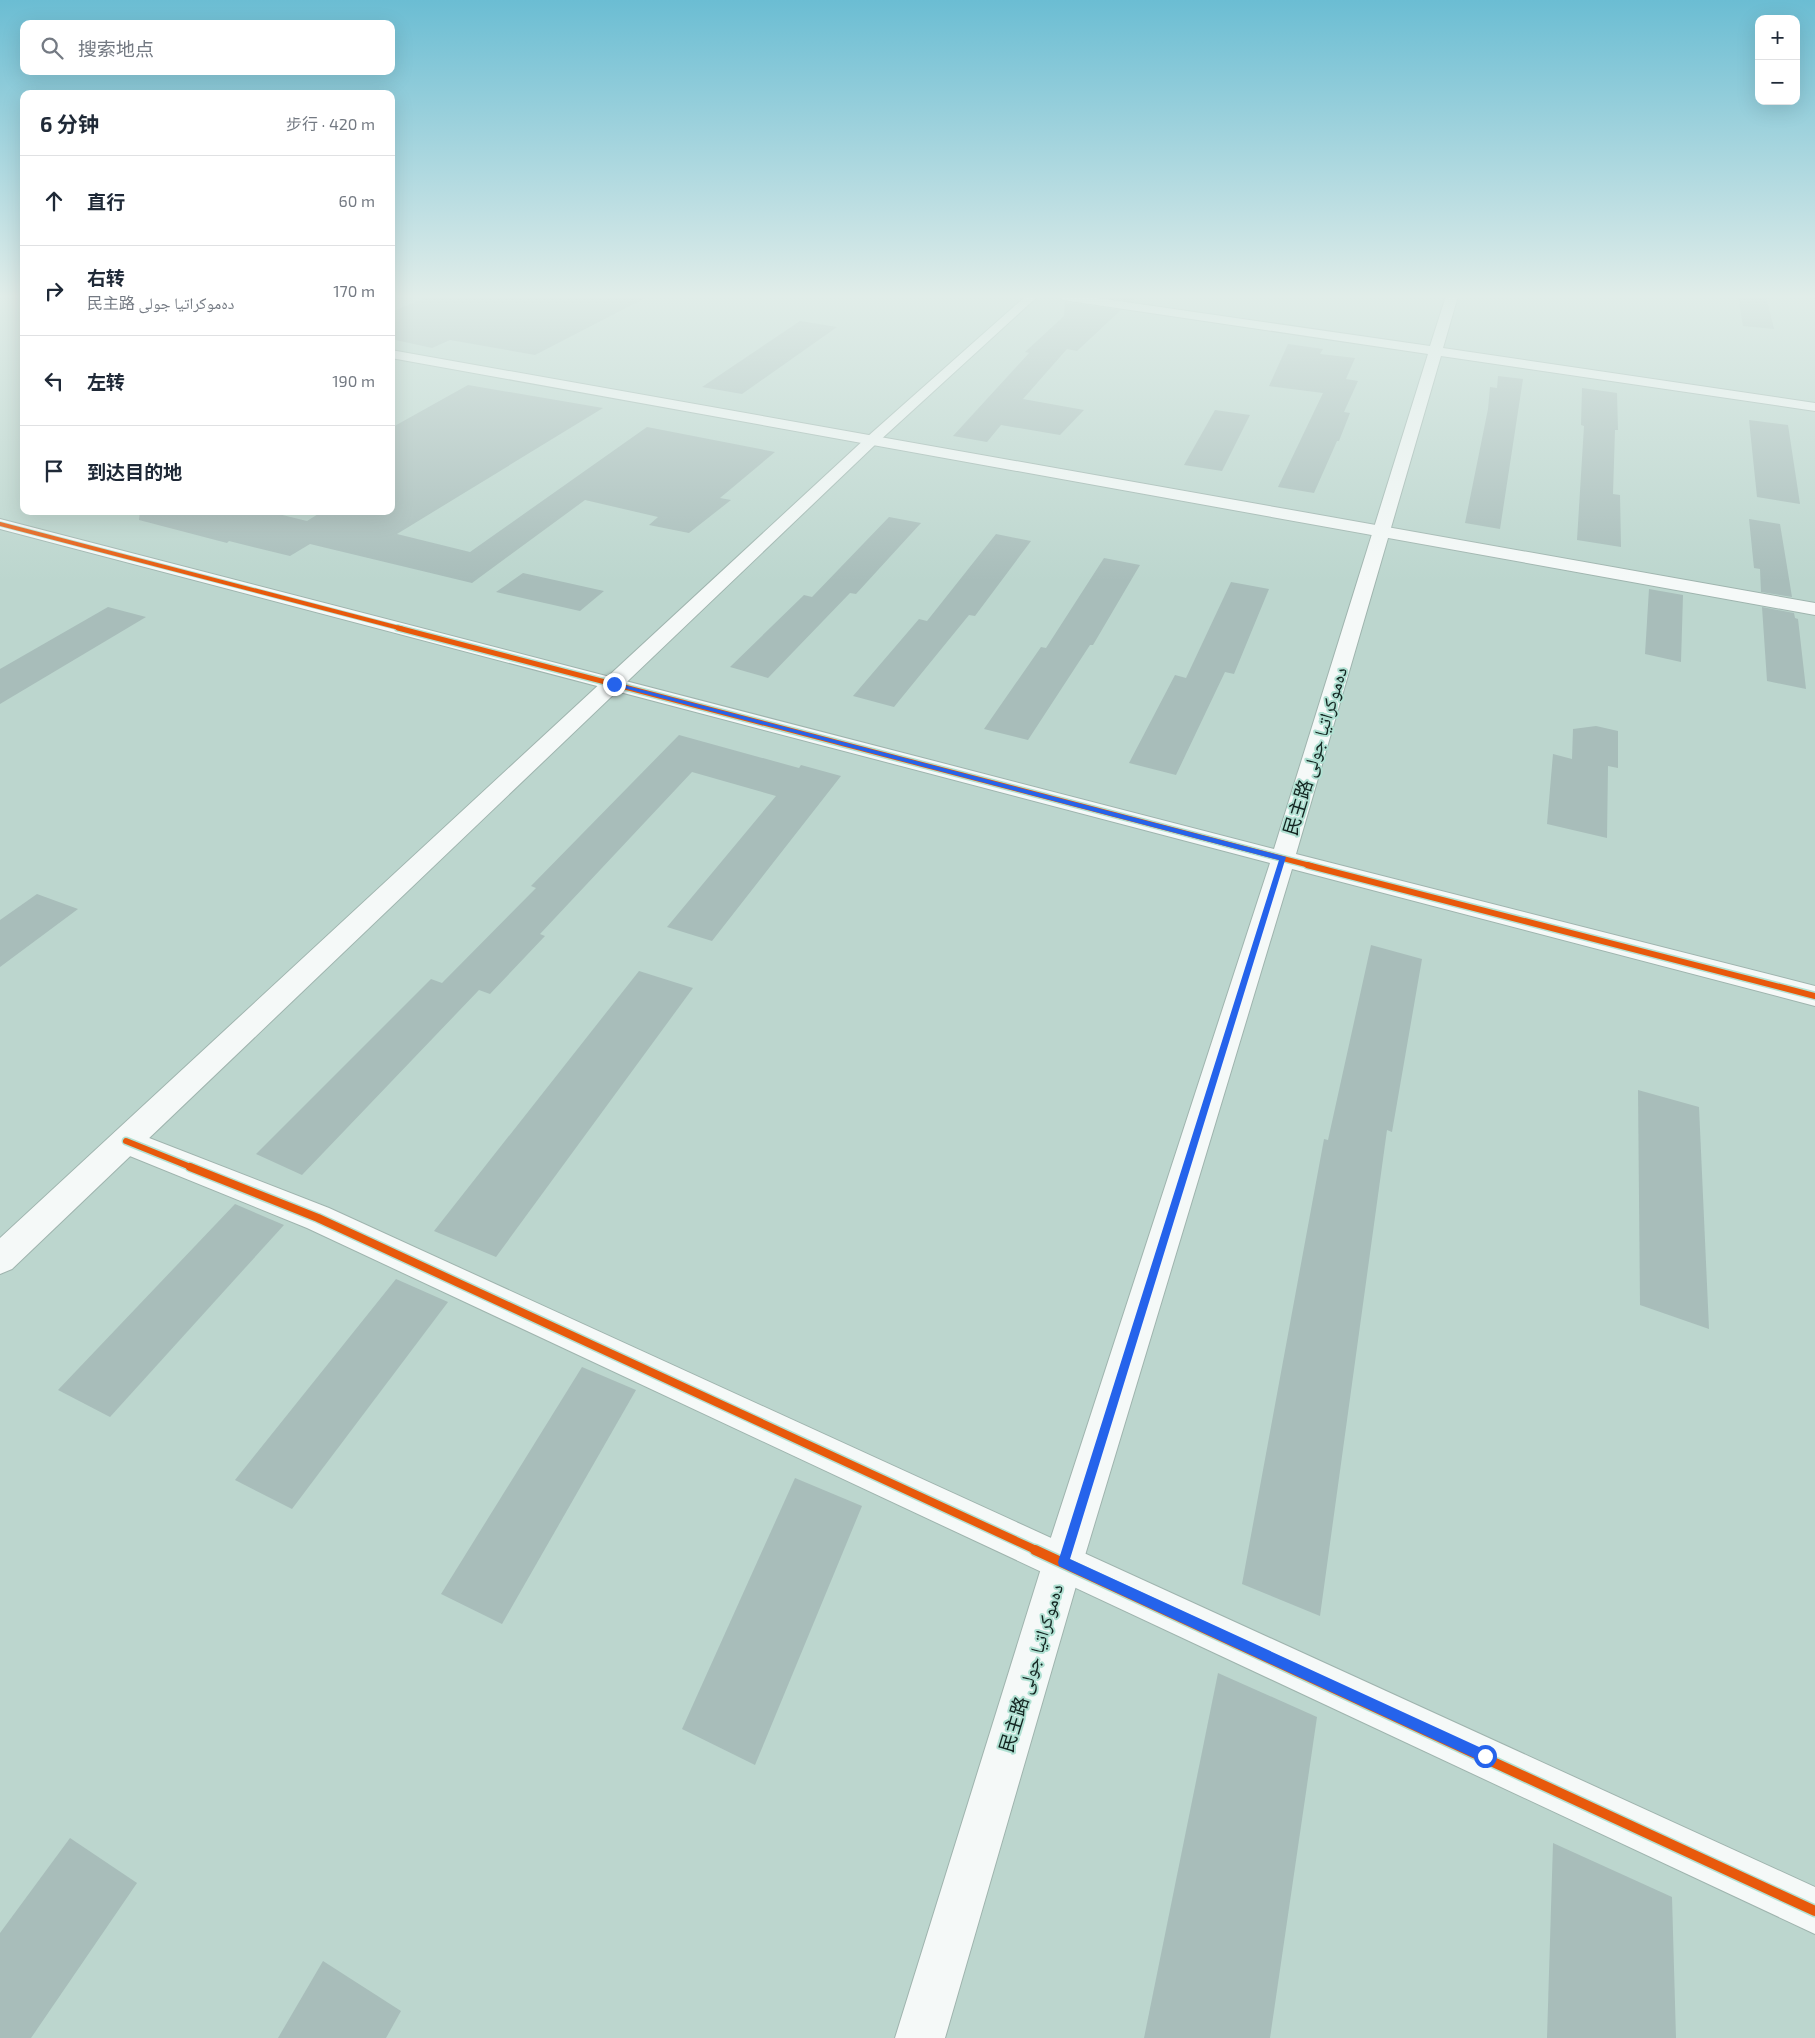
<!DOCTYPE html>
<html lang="zh">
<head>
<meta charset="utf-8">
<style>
  :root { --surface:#fff; --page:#f6f6f7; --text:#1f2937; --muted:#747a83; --line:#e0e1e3 }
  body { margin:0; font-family:"Exo 2","Noto Naskh Arabic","Noto Sans SC",sans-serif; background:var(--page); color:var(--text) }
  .controls { position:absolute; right:15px; top:15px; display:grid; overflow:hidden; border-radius:10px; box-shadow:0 5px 20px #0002 }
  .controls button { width:45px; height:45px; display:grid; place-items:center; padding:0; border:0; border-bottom:1px solid var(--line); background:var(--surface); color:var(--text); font:25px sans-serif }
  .stop { position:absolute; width:15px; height:15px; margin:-11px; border:4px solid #2563eb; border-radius:50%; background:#fff }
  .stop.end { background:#2563eb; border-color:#fff; box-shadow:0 1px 5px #0008 }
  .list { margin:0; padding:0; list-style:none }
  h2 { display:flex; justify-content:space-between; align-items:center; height:65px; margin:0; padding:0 20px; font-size:21px }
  h2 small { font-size:16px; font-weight:400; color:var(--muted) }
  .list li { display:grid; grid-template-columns:32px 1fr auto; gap:15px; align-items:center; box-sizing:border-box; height:90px; padding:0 20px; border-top:1px solid var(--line) }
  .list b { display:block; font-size:19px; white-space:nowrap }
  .list p { margin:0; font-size:16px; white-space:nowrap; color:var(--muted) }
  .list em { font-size:16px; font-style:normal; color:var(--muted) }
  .icon { flex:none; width:28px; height:28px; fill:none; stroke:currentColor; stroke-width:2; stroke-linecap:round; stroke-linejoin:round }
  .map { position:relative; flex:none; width:1815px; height:2038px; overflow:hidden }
  .search { position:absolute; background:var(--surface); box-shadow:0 5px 20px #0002; left:20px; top:20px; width:375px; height:55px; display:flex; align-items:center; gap:12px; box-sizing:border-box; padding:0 18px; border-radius:10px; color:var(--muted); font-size:19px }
  .panel { position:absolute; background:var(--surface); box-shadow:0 5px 20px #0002; left:20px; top:90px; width:375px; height:425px; border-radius:10px }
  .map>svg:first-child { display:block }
</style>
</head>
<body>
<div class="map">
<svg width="1815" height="2038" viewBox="0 0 1815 2038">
  <rect width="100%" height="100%" fill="#bcd6ce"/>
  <g fill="#a8bdba">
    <path d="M430 296H649L535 355 450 340 432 348 391 339V312Z"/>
    <path d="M1094 296H1137L1131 301Z"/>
    <path d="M1738 296H1766L1774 329 1743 326Z"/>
    <path d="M1065 302 1121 310 1077 351 1067 349 1023 399 1084 410 1060 435 1001 425 987 442 953 436 1029 353 1025 352 1064 316Z"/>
    <path d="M800 321 837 327 742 394 702 387Z"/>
    <path d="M1288 344 1323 349 1320 354 1355 358 1346 379 1358 381 1344 412 1350 413 1339 441H1337L1314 493 1278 487 1323 393 1269 386Z"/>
    <path d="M1498 376 1523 379 1500 529 1465 523 1488 409 1490 387 1497 388Z"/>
    <path d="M468 385 603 408 397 534 470 552 647 427 775 452 720 498 731 500 689 533 649 525 658 517 585 500 472 583 310 544 290 556 229 541 227 543 139 520 140 511H266L307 521 323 511H391V428Z"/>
    <path d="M1582 388 1617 393 1618 430H1615L1613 494 1620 495 1621 547 1577 540 1584 426 1581 425Z"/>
    <path d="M1215 410 1250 415 1222 471 1184 465Z"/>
    <path d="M1749 420 1788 425 1800 504 1757 497Z"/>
    <path d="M889 517 921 523 856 594 850 593 768 678 730 667 804 595 812 597Z"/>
    <path d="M1749 519 1780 524 1792 597 1761 592 1760 569 1754 568Z"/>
    <path d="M996 534 1031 541 975 616 969 615 894 707 853 696 919 619 927 621Z"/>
    <path d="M1104 558 1140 565 1093 645H1090L1028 740 984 729 1041 647 1046 648Z"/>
    <path d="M523 573 604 591 580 611 496 592Z"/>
    <path d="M1231 582 1269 589 1234 674 1225 672 1176 775 1129 763 1175 675 1186 678Z"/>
    <path d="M1649 589 1683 595 1681 662 1645 654Z"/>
    <path d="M108 607 146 617 0 704V669Z"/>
    <path d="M1762 607 1794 613 1795 618 1798 619 1806 689 1767 681Z"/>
    <path d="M1596 726 1618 731V768L1608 766 1607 838 1547 824 1553 754 1572 759 1573 729Z"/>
    <path d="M679 735 799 768 801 765 841 776 712 941 667 927 776 796 692 772 540 934 545 936 490 994 479 990 302 1175 256 1154 431 979 442 983 536 888 531 886Z"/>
    <path d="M37 894 78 909 0 967V920Z"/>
    <path d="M1371 945 1422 959 1392 1132 1387 1130 1320 1616 1242 1584 1324 1139 1328 1140Z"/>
    <path d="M639 971 693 988 496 1257 434 1231Z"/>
    <path d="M1638 1090 1699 1107 1709 1329 1640 1305Z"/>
    <path d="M235 1204 284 1225 110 1417 58 1390Z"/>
    <path d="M396 1279 448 1302 292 1509 235 1480Z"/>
    <path d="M582 1367 636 1390 502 1624 441 1594Z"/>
    <path d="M795 1478 862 1506 755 1765 682 1729Z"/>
    <path d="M1218 1673 1317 1717 1270 2038H1144Z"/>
    <path d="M70 1838 137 1883 31 2038H0V1933Z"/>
    <path d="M1553 1843 1672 1897 1676 2038H1547Z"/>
    <path d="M323 1961 401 2011 386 2038H278Z"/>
  </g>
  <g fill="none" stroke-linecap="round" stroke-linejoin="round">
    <g stroke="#9fb4ae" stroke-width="2">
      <g id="minor">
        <path d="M391 350 1815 603V615L391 358Z"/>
        <path d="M126 1129 329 1208 1815 1887V1934L307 1228 115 1150 111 1141 115 1132Z"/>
      </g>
    </g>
    <g stroke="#9fb4ae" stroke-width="2">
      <path id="tertiary" d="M1057 296H1084L1430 346 1446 296H1458L1443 348 1815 403V411L1441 356 1296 854 1815 986V1006L1292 869 1083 1562 945 2038H895L1043 1562 1270 863 0 529V519L1274 849 1428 354 1063 300Z"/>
    </g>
    <g stroke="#9fb4ae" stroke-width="2">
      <path id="secondary" d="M1026 296H1038L877 443 12 1269 0 1274V1238L867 437Z"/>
    </g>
    <use href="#minor" fill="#f5f9f8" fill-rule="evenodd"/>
    <use href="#tertiary" fill="#f5f9f8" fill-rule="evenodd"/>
    <use href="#secondary" fill="#f5f9f8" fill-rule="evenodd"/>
    <g stroke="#b1e1d3" stroke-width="5.5">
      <path id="cycleway-far4" d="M0 524 403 629"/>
    </g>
    <g stroke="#b1e1d3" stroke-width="8">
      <path id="cycleway-far3" d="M398 628 1312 866"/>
    </g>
    <g stroke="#b1e1d3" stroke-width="9">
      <g id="cycleway-far2">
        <path d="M1307 865 1815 996"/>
        <path d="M126 1141 193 1168"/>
      </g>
    </g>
    <g stroke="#b1e1d3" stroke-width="11">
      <path id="cycleway-far1" d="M190 1167 318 1218 1038 1551"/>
    </g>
    <g stroke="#b1e1d3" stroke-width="13">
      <path id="cycleway" d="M1035 1550 1815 1911"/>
    </g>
    <use href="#cycleway-far4" stroke="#e8590c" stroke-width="4"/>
    <use href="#cycleway-far3" stroke="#e8590c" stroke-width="5"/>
    <use href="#cycleway-far2" stroke="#e8590c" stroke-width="6"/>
    <use href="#cycleway-far1" stroke="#e8590c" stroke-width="8"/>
    <use href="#cycleway" stroke="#e8590c" stroke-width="10"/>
  </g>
  <linearGradient id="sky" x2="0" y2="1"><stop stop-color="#6bbdd3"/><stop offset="0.51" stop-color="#e1ede9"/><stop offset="1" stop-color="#e1ede9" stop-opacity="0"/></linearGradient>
  <rect width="1815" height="581" fill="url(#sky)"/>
  <path fill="#2563eb" d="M612 682 1286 857 1070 1559 1490 1752 1492 1756 1490 1761 1485 1763 1481 1761 1059 1566 1058 1562 1279 860 612 685Z"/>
  <g text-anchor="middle" stroke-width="4" stroke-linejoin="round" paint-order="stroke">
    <g font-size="19" fill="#132521" stroke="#b1e1d3">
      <text transform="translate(1315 751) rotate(-73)" y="7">民主路 دەموكراتيا جولى</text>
      <text transform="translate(1031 1668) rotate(-73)" y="7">民主路 دەموكراتيا جولى</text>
    </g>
  </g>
</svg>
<div class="controls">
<button>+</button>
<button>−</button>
</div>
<div class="stop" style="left:1485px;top:1756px"></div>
<div class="stop end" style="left:614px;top:684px"></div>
<div class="search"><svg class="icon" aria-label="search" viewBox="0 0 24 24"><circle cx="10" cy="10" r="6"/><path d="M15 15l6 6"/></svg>搜索地点</div>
<section class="panel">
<h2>6 分钟<small>步行 · 420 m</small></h2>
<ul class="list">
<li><svg class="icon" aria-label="ahead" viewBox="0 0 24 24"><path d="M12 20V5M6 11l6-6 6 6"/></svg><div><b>直行</b></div><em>60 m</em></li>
<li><svg class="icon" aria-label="right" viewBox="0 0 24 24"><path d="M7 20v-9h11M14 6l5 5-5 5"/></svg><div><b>右转</b><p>民主路 دەموكراتيا جولى</p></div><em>170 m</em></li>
<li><svg class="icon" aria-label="left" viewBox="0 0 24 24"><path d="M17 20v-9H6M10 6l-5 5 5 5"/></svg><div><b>左转</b></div><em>190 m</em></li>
<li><svg class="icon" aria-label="arrive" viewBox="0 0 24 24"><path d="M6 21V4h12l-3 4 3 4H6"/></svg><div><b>到达目的地</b></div></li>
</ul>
</section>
</div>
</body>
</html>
